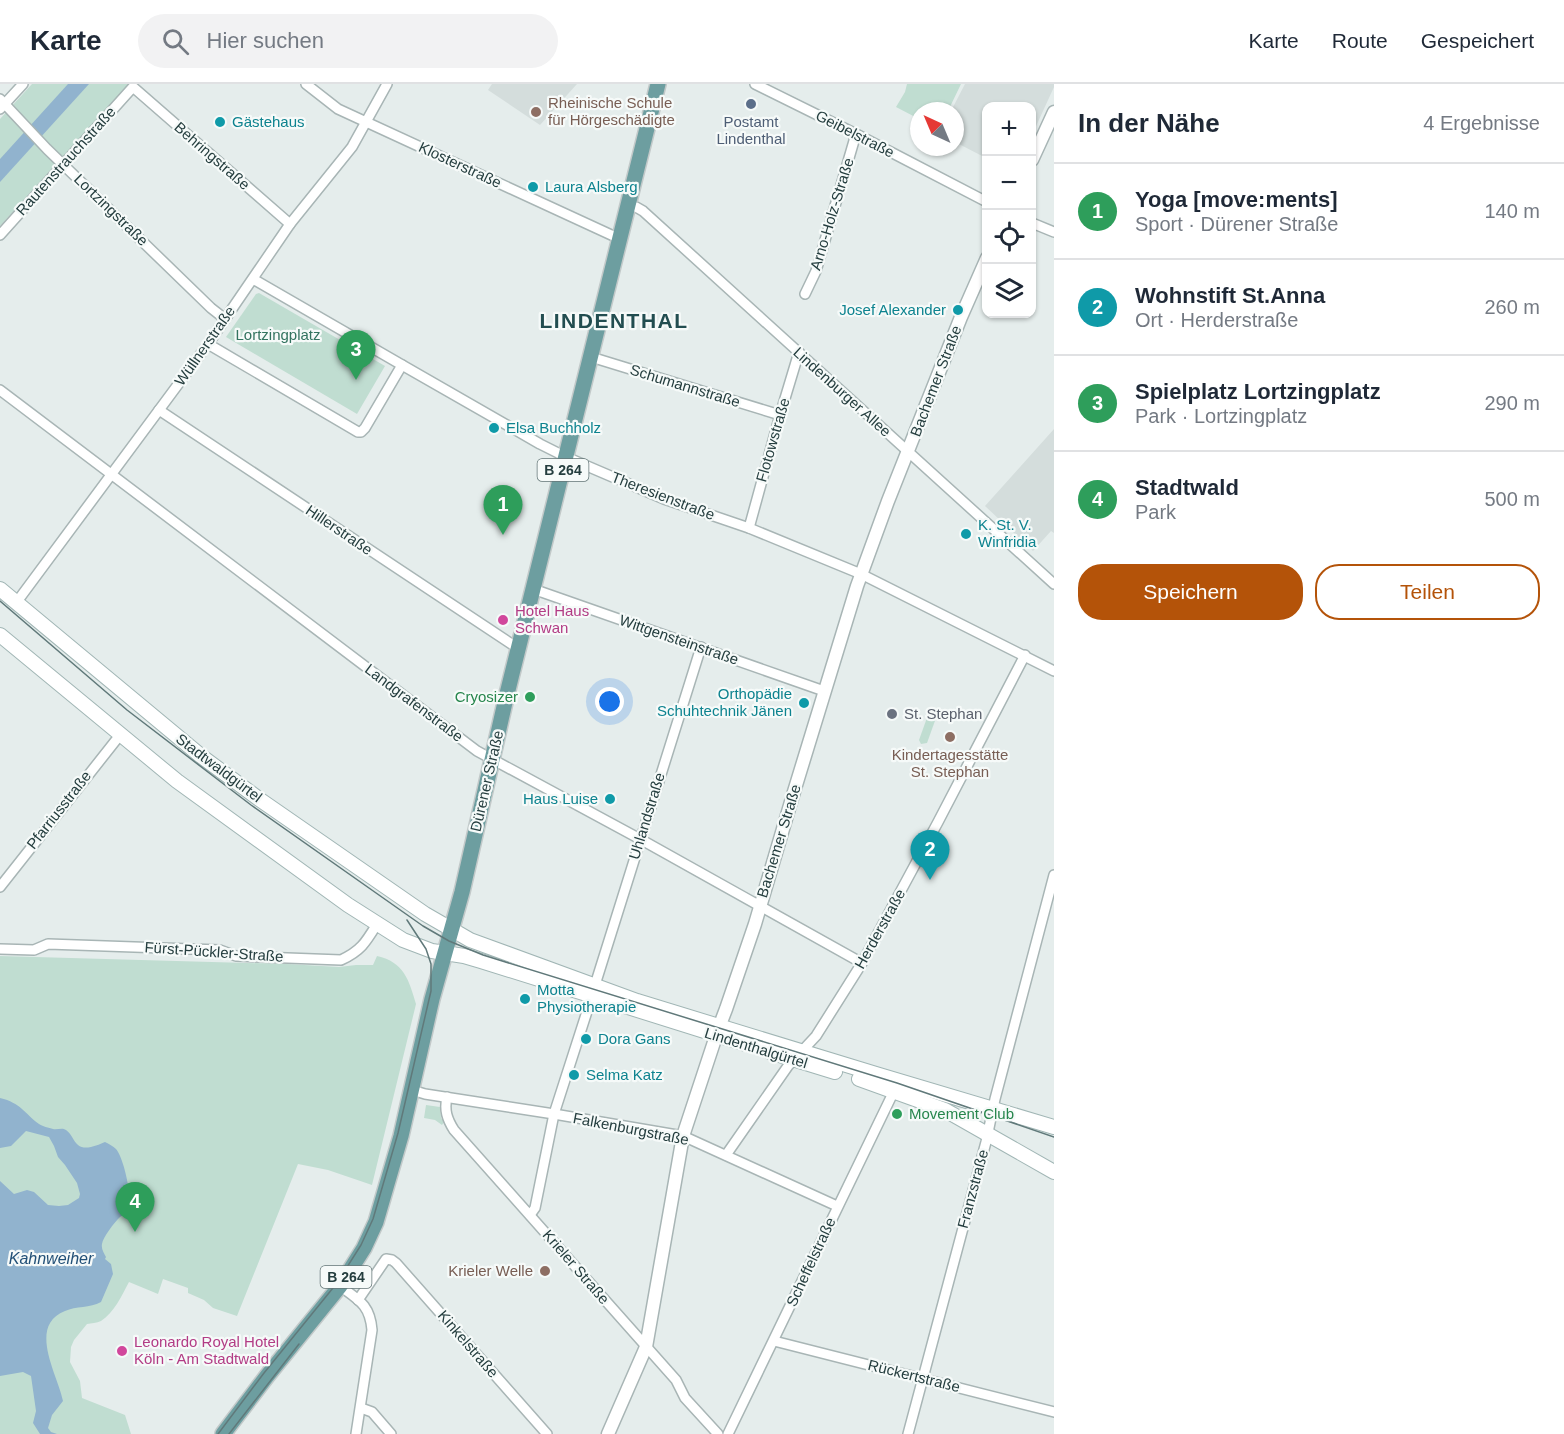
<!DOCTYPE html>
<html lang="de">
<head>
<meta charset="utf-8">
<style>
  :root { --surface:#fff; --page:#f2f2f3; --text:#1f2937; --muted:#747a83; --line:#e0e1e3; --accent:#b45309 }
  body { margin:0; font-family:Helvetica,sans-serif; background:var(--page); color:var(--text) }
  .controls { position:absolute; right:18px; top:18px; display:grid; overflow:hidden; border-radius:12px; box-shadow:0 2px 4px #0004 }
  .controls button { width:54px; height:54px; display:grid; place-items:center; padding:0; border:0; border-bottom:2px solid var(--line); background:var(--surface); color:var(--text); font:30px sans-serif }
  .compass { position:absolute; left:910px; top:18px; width:54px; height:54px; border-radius:50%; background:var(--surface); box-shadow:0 2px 4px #0004; rotate:316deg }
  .you { position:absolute; left:610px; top:618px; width:21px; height:21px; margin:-15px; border:4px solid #fff; border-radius:50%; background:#1a73e8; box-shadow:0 0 0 9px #1a73e833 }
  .badge { display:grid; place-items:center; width:39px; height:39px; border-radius:50%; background:var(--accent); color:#fff; font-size:20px; font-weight:700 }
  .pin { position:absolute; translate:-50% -50px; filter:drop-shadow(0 2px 3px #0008) }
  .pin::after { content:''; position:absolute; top:32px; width:21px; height:18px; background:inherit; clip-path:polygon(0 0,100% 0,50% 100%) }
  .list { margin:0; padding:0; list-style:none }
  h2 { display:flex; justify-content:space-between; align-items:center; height:78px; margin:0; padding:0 24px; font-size:26px }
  h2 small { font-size:20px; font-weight:400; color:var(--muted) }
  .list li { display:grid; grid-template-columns:39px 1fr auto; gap:18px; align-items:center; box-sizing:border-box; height:96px; padding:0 24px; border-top:2px solid var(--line) }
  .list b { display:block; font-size:22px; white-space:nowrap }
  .list p { margin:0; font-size:20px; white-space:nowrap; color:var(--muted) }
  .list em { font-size:20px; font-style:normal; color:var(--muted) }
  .actions { display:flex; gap:12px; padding:18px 24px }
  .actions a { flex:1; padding:14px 0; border:2px solid var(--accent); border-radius:24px; text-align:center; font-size:21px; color:var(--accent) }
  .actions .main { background:var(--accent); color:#fff }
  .icon { flex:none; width:33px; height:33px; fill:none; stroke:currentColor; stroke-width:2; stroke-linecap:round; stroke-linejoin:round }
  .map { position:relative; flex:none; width:1054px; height:1350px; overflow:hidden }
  header { display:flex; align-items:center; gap:36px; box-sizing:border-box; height:84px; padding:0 30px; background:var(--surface); border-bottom:2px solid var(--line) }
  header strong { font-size:28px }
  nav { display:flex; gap:33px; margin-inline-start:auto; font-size:21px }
  .search { width:420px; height:54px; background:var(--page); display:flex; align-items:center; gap:15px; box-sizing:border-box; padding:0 21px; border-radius:33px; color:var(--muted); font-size:22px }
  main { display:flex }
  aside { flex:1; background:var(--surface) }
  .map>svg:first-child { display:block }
</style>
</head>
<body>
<header>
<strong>Karte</strong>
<div class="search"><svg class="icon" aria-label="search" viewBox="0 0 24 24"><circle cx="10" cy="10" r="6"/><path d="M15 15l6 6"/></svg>Hier suchen</div>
<nav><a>Karte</a><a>Route</a><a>Gespeichert</a></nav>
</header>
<main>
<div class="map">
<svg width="1054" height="1350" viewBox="0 0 1054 1350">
  <rect width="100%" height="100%" fill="#e5edec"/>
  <g fill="#d4dddc">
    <path d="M492 0H577L540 41 488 6Z"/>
    <path d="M965 0H1054V3L1032 51V22H987L986 74 955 58V27H951Z"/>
    <path d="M1054 345V449L1051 447 1033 467 985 422Z"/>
  </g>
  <g fill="#c0ddd1">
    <path d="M32 0H129L0 142V35Z"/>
    <path d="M907 0H961L948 27H919V35L896 23 905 8Z"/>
    <path d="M259 209 385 282 357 330 226 253 256 210Z"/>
    <path d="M931 629 935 631 936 634 927 659 921 660 919 656 928 631Z"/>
    <path d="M0 872 287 880 339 883 356 881H373L377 872C404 878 409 896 416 920L372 1101 328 1086 298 1080 237 1232 213 1224 204 1216 188 1209V1204L163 1195 158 1210 129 1198C122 1211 114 1229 101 1237 97 1239 91 1239 87 1240L74 1256 71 1263 70 1278 80 1297 82 1314 125 1331 131 1350H0Z"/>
    <path d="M426 1021 440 1023 441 1034 444 1038 442 1041 435 1036 424 1034Z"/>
  </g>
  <g fill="#91b3ce">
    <path d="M68 0H89L0 98V75Z"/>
    <path d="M0 1014C21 1019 24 1029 39 1040 42 1042 49 1044 53 1045 58 1046 62 1043 66 1046 72 1050 73 1057 78 1061 85 1067 98 1061 105 1058 109 1060 113 1062 116 1065 124 1074 134 1118 127 1127 125 1130 122 1131 120 1133 114 1139 103 1153 102 1160 101 1165 104 1169 106 1173L105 1175 111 1180 113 1190 101 1218C90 1224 76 1222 65 1227 27 1242 58 1291 63 1317L52 1331 48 1344 51 1348 57 1350H40L33 1339 36 1327 31 1292 23 1288 0 1292V1097L14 1110 27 1106 34 1108 48 1121 59 1122 68 1121 79 1114 80 1110 77 1099 65 1081 58 1073 54 1062 49 1053 26 1047 11 1062 0 1064Z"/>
  </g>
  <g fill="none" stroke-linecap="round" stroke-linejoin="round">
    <g stroke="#a8b5b5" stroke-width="12">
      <g id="minor">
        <path d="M306 0 338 25 620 155"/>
        <path d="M755 0 856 50 987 118"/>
        <path d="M0 15 47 65 211 224 225 235"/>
        <path d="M0 25 23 0"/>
        <path d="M628 121 636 123 643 127 1054 500"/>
        <path d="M1032 139 1054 148"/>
        <path d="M0 151 133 3 290 140"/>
        <path d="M253 195 402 281 540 360 566 373 664 415 749 444 861 490 1054 587"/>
        <path d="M805 210 816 187 856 50"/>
        <path d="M208 260 358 348H361L365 344 402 281"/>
        <path d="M591 273 780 331"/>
        <path d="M0 306 477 667 640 755 862 879"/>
        <path d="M159 326 519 565"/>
        <path d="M749 444 780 331 799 268"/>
        <path d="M533 505 824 607"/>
        <path d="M16 519 208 260 290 140 352 63 387 0"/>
        <path d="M0 803 120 651"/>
        <path d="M0 865 34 866 48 860 220 866 236 872 341 876C361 867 366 858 377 840"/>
        <path d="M595 901 701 563"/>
        <path d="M412 1006 425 1010 554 1030 683 1052 837 1122"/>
        <path d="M447 1013C444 1026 447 1035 454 1046L676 1296 685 1314 718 1350"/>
        <path d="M726 1071 788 982 816 952 862 879 938 738 1025 571"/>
        <path d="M530 1131 535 1124 554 1030 592 912"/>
        <path d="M340 1202C359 1216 370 1221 372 1246L356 1350"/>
        <path d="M358 1216 386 1175 392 1176 396 1179 547 1350"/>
        <path d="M774 1257 1054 1328"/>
        <path d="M361 1324 372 1328 391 1350"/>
        <path d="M728 1350 894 1007"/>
        <path d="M908 1350 986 1058 995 1015 1054 791"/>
      </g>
    </g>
    <g stroke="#a8b5b5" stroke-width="15">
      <g id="tertiary">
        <path d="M1032 76 1054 28"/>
        <path d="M608 1350 646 1263 683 1052 718 946 726 925 755 840 793 711 857 502 888 417 961 233 987 174"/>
      </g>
    </g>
    <g stroke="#a1b6b5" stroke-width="16">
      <g id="secondary">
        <path d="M0 505 201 672 259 715 425 830 470 856 637 917 879 991 1054 1043"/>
        <path d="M0 551 177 697 348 821 403 856 432 867 464 872 481 877 746 960"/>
        <path d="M770 968 835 988"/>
        <path d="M859 995 945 1026 1054 1088"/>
      </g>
    </g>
    <g stroke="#c2c9c9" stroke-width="18">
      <path id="primary" d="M223 1350 267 1292 340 1202 364 1164 376 1138 401 1052 432 915 462 808 506 614 658 0"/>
    </g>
    <use href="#minor" stroke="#fff" stroke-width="9"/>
    <use href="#tertiary" stroke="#fff" stroke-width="12"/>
    <use href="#secondary" stroke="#fff" stroke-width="14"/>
    <use href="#primary" stroke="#6d9ea0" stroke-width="15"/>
    <g stroke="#60797a" stroke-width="1.5">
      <path d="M0 517 127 626 251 721 423 842 449 857 483 871 897 999 1054 1053"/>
      <path d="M218 1350 264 1289 337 1199 361 1161 373 1135 398 1049 431 907V880L426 865 407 836"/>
      <path d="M229 1350 299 1260"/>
    </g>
  </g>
  <circle fill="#5c6f8a" stroke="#f6faf9" stroke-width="2" cx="751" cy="20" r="6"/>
  <g fill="#8d6e63" stroke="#f6faf9" stroke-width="2">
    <circle cx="536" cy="28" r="6"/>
    <circle cx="950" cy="653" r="6"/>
    <circle cx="545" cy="1187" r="6"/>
  </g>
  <g fill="#0f9aa8" stroke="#f6faf9" stroke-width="2">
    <circle cx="220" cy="38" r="6"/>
    <circle cx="533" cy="103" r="6"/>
    <circle cx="958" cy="226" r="6"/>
    <circle cx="494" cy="344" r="6"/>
    <circle cx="966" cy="450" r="6"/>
    <circle cx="804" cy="619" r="6"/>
    <circle cx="610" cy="715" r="6"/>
    <circle cx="525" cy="915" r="6"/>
    <circle cx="586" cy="955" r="6"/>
    <circle cx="574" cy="991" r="6"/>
  </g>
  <g fill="#d1479c" stroke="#f6faf9" stroke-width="2">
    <circle cx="503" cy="536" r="6"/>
    <circle cx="122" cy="1267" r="6"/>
  </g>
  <g fill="#2e9e5b" stroke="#f6faf9" stroke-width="2">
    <circle cx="530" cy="613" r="6"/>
    <circle cx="897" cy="1030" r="6"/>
  </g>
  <circle fill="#6b7280" stroke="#f6faf9" stroke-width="2" cx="892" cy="630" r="6"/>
  <g text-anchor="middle" stroke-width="4.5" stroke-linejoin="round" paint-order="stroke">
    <g fill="#f6faf9" stroke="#647677" stroke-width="1.5">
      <rect x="537.5" y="375" width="51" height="22" rx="4.5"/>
      <rect x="320.5" y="1182" width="51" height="22" rx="4.5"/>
    </g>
    <g font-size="14" font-weight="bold" fill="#253e3f">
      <text x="563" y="391">B 264</text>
      <text x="346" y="1198">B 264</text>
    </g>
    <g font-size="15" fill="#785e54" stroke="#f6faf9" text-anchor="start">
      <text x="548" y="24">Rheinische Schule<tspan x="548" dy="17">für Hörgeschädigte</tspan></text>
      <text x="950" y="676" text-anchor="middle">Kindertagesstätte<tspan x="950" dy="17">St. Stephan</tspan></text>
      <text x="533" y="1192" text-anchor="end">Krieler Welle</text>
    </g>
    <g font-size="15" fill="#0d838f" stroke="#f6faf9" text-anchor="start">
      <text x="232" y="43">Gästehaus</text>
      <text x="545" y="108">Laura Alsberg</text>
      <text x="946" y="231" text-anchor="end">Josef Alexander</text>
      <text x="506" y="349">Elsa Buchholz</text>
      <text x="978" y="446">K. St. V.<tspan x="978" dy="17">Winfridia</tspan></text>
      <text x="792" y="615" text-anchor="end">Orthopädie<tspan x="792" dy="17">Schuhtechnik Jänen</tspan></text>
      <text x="598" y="720" text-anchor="end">Haus Luise</text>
      <text x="537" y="911">Motta<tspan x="537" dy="17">Physiotherapie</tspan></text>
      <text x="598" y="960">Dora Gans</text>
      <text x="586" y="996">Selma Katz</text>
    </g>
    <g font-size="15" fill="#4e5e75" stroke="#f6faf9">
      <text x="751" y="43">Postamt<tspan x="751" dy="17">Lindenthal</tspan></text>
    </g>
    <g font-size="15" fill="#253e3f" stroke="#f6faf9">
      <text transform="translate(855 50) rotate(27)" y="5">Geibelstraße</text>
      <text transform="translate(212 72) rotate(41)" y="5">Behringstraße</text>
      <text transform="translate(66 77) rotate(-48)" y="5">Rautenstrauchstraße</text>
      <text transform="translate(460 81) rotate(25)" y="5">Klosterstraße</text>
      <text transform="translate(111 126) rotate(44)" y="5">Lortzingstraße</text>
      <text transform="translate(832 130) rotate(-73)" y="5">Arno-Holz-Straße</text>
      <text transform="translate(205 262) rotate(-55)" y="5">Wüllnerstraße</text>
      <text transform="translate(936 297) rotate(-69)" y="5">Bachemer Straße</text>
      <text transform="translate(685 302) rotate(17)" y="5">Schumannstraße</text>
      <text transform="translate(842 308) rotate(42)" y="5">Lindenburger Allee</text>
      <text transform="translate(773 356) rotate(-74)" y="5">Flotowstraße</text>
      <text transform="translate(663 412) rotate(21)" y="5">Theresienstraße</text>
      <text transform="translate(339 446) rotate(34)" y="5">Hillerstraße</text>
      <text transform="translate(679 556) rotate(19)" y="5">Wittgensteinstraße</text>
      <text transform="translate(414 619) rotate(37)" y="5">Landgrafenstraße</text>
      <text transform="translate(219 684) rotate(37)" y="5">Stadtwaldgürtel</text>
      <text transform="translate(487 697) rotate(-77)" y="5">Dürener Straße</text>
      <text transform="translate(59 726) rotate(-52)" y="5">Pfarriusstraße</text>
      <text transform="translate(647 732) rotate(-73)" y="5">Uhlandstraße</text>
      <text transform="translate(779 757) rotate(-73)" y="5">Bachemer Straße</text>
      <text transform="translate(880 845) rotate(-61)" y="5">Herderstraße</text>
      <text transform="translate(214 868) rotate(4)" y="5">Fürst-Pückler-Straße</text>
      <text transform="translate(756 964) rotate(17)" y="5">Lindenthalgürtel</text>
      <text transform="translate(631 1045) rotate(11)" y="5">Falkenburgstraße</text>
      <text transform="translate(973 1105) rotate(-75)" y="5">Franzstraße</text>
      <text transform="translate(811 1178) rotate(-65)" y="5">Scheffelstraße</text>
      <text transform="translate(576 1183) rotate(49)" y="5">Krieler Straße</text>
      <text transform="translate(468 1260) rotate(49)" y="5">Kinkelstraße</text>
      <text transform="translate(914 1292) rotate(14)" y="5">Rückertstraße</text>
    </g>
    <g font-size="15" fill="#32735f" stroke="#f6faf9">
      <text x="278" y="256">Lortzingplatz</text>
    </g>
    <g font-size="15" fill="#b23c85" stroke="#f6faf9" text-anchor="start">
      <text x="515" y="532">Hotel Haus<tspan x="515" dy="17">Schwan</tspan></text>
      <text x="134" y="1263">Leonardo Royal Hotel<tspan x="134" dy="17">Köln - Am Stadtwald</tspan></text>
    </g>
    <g font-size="15" fill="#27864d" stroke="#f6faf9" text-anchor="end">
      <text x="518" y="618">Cryosizer</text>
      <text x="909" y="1035" text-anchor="start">Movement Club</text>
    </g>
    <g font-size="15" fill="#5b616d" stroke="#f6faf9" text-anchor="start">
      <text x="904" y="635">St. Stephan</text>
    </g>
    <g font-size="16" font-style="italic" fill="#225077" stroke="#f6faf9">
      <text x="51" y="1180">Kahnweiher</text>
    </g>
    <g font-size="21" font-weight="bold" letter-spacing="1.5" fill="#224d50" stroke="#f6faf9">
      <text x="614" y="244">LINDENTHAL</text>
    </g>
  </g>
</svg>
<div class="controls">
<button>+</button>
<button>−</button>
<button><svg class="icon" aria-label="locate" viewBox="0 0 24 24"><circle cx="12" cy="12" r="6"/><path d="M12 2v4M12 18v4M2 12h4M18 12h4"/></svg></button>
<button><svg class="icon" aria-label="layers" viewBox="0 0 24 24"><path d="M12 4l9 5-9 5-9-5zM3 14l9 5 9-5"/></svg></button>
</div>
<svg class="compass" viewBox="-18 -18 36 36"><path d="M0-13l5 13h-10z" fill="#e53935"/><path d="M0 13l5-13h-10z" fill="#747a83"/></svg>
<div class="you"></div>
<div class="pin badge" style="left:503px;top:451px;background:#2e9e5b">1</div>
<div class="pin badge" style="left:930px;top:796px;background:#0f9aa8">2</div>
<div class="pin badge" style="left:356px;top:296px;background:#2e9e5b">3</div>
<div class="pin badge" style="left:135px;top:1148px;background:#2e9e5b">4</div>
</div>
<aside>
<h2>In der Nähe<small>4 Ergebnisse</small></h2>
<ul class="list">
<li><span class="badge" style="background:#2e9e5b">1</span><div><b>Yoga [move:ments]</b><p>Sport · Dürener Straße</p></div><em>140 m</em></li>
<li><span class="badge" style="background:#0f9aa8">2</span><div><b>Wohnstift St.Anna</b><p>Ort · Herderstraße</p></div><em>260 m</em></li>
<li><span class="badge" style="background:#2e9e5b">3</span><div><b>Spielplatz Lortzingplatz</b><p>Park · Lortzingplatz</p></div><em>290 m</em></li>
<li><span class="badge" style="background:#2e9e5b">4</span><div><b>Stadtwald</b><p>Park</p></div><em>500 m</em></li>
</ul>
<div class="actions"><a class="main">Speichern</a><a>Teilen</a></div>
</aside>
</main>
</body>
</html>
